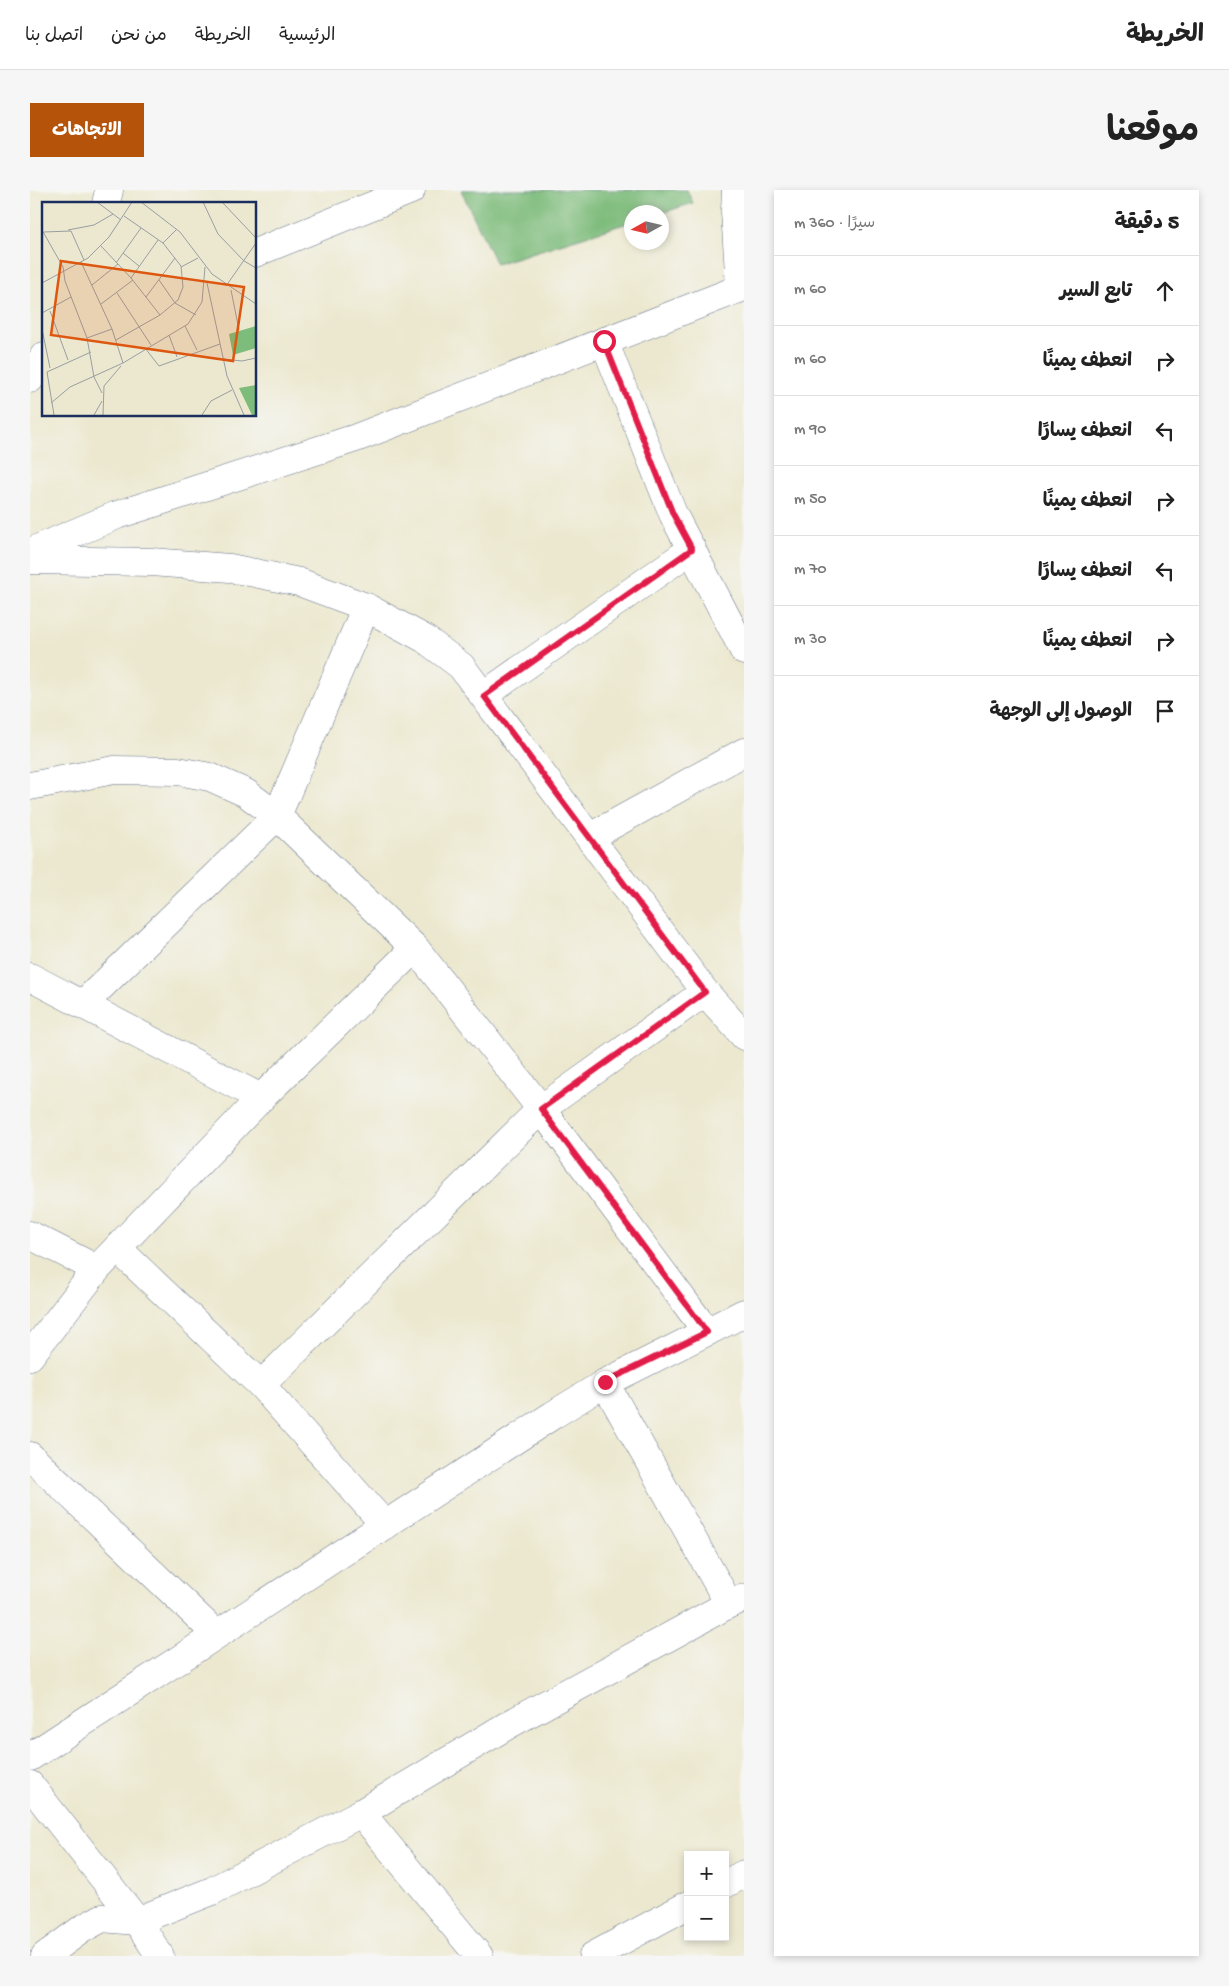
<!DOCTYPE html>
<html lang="ar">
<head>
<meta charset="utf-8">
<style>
  :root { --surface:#fff; --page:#f6f6f6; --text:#222; --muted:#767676; --line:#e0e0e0; --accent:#b45309 }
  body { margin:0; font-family:"Gochi Hand","Playpen Sans Arabic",sans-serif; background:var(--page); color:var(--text); direction:rtl }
  .controls { position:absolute; right:15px; bottom:15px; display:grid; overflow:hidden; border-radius:0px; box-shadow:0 2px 8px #0003 }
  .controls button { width:45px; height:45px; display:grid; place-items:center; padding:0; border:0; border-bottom:1px solid var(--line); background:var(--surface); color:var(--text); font:25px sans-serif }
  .compass { position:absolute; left:594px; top:15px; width:45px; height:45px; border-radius:50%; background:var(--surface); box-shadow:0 2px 8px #0003; rotate:262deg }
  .stop { position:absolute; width:15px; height:15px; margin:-11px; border:4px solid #e11d48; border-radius:50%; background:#fff }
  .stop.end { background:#e11d48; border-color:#fff; box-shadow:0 1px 5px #0008 }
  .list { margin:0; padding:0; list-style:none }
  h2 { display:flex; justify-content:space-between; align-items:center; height:65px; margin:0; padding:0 20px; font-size:21px }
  h2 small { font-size:16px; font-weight:400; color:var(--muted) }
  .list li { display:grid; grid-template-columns:32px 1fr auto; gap:15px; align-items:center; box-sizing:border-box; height:70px; padding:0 20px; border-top:1px solid var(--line) }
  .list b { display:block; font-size:19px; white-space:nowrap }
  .list em { font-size:16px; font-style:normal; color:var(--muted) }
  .icon { flex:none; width:28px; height:28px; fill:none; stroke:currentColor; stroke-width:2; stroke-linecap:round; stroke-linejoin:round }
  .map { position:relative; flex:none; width:714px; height:1766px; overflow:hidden; direction:ltr; border-radius:0px }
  header { display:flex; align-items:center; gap:30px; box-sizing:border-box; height:70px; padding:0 25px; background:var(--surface); border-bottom:1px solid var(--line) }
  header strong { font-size:24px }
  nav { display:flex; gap:28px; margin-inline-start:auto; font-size:18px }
  .intro { display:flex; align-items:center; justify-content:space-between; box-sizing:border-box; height:120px; padding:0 30px }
  h1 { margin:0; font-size:35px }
  .button { padding:12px 22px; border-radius:0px; background:var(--accent); color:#fff; font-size:18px; font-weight:700 }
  main { display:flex; gap:30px; padding:0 30px }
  aside { flex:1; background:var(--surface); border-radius:0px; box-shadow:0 2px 8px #0003 }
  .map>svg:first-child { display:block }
</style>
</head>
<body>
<header>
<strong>الخريطة</strong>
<nav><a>الرئيسية</a><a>الخريطة</a><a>من نحن</a><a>اتصل بنا</a></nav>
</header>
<div class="intro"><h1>موقعنا</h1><a class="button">الاتجاهات</a></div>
<main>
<aside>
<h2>5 دقيقة<small>سيرًا · 360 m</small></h2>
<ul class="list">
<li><svg class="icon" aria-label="ahead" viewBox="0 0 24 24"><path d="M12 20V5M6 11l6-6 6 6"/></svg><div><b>تابع السير</b></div><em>60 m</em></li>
<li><svg class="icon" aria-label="right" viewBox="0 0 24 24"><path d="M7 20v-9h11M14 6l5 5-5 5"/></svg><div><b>انعطف يمينًا</b></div><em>60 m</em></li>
<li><svg class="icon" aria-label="left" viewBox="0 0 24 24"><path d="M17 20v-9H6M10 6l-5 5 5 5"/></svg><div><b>انعطف يسارًا</b></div><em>90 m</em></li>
<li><svg class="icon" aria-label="right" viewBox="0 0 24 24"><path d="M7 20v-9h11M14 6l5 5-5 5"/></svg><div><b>انعطف يمينًا</b></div><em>50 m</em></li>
<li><svg class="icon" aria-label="left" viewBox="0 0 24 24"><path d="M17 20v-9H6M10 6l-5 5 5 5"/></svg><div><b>انعطف يسارًا</b></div><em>70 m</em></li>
<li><svg class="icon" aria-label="right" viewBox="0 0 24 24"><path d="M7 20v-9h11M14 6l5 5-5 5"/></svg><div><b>انعطف يمينًا</b></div><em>30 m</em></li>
<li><svg class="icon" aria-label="arrive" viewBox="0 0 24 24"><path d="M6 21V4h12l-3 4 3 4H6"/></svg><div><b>الوصول إلى الوجهة</b></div></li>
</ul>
</aside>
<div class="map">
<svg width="714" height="1766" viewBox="0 0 714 1766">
  <rect width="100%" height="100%" fill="#f6f6f2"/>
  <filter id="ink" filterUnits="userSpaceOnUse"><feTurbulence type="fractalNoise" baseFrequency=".02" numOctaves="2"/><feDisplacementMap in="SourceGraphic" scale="10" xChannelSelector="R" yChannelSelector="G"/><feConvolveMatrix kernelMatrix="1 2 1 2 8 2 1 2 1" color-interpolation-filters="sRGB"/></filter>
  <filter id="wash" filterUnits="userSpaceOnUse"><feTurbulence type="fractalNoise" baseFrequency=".0096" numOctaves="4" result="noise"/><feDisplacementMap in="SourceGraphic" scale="20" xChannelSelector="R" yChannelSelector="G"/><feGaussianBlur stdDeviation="1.12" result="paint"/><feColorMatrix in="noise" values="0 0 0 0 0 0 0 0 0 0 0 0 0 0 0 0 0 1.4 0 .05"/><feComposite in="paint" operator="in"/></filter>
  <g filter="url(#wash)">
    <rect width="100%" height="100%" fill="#ece8cf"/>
    <path fill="#7ebc7b" stroke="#4c766c" d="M431 0H657L663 13 632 23 602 22 601 32 466 74Z"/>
  </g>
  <g filter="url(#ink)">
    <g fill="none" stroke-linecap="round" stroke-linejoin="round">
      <g stroke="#647086" stroke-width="29">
        <g id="minor">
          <path d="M706 0 705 21 710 98"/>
          <path d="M76 14 79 0"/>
          <path d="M225 63 381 0"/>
          <path d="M574 151 643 324 714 461"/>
          <path d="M0 189 14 166"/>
          <path d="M0 362 87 325 326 248 714 97"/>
          <path d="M0 370 121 372 200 378 269 392 336 417 395 449 431 476 675 802 714 846"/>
          <path d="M454 505 662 359"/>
          <path d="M0 596 84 580 148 581 180 587 216 603 247 626 385 758 231 908 67 1079 0 1166"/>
          <path d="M560 647 714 562"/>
          <path d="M385 758 511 919 677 1142"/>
          <path d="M0 787 231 908"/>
          <path d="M53 814 247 626 336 417"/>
          <path d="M0 1045 67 1079"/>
          <path d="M87 1058 231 1195 355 1335"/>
          <path d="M575 1193 699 1414"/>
          <path d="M231 1195 511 919 675 802"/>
          <path d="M0 1266 186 1444"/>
          <path d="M0 1567 523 1225 575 1193 714 1123"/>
          <path d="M0 1595 107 1731 130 1766"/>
          <path d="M331 1623 449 1766"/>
          <path d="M695 1694 714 1684"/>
          <path d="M15 1766 52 1739 72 1728 107 1731 182 1701 331 1623 478 1535 699 1414 714 1408"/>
          <path d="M563 1766 658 1715"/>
        </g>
      </g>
      <use href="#minor" stroke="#fff" stroke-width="28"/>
    </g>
  </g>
  <g fill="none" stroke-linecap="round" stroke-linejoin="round" filter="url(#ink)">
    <path stroke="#e11d48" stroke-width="6" d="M574 151 643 324 662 359 454 506 675 802 511 919 677 1142 575 1192"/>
  </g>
  <g transform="translate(12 12)">
    <rect width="214" height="214" fill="#ece8cf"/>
    <path d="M214 124V146L191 153 187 132ZM214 183V213H210L197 186Z" fill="#7ebc7b"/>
    <path fill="none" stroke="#989ea2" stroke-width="1" d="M55 0 79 18M99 0 138 30 170 72 214 102M161 0 176 32 202 59 214 66M180 0 214 36M0 28 21 65 23 79 45 136 52 175 60 191M26 28 52 23 71 12M2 30 29 29 42 58M121 41 135 27M59 44 89 76 118 113 136 98 141 85 139 64 121 41 82 14M81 51 97 64M39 60 70 127 81 161M74 61 99 26M139 65 156 56M89 76 116 38M117 78 133 101 154 113M0 81 46 56 67 35 90 0M165 81 185 174 202 213M50 83 76 62M184 84 214 41M189 88 197 128M75 91 109 143M104 95 133 56M59 102 91 78M8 109 26 158M0 111 29 95M143 124 155 148M0 127 8 166M127 133 135 155M45 136 70 127M74 138 118 113M103 146 117 164 178 142M181 157 200 159 214 156M9 201 28 185 81 161 146 122 160 100 163 65M12 213 5 170 49 150M52 213 60 199M61 213 62 184 79 164M160 213 169 199 190 188"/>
    <path fill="#de5710" fill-opacity="0.15" stroke="#de5710" stroke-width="2.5" d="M19 59 202 85 191 159 9 133Z"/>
    <rect width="214" height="214" fill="none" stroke="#1b2f5e" stroke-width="2.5"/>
  </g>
</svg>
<div class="controls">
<button>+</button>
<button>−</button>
</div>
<svg class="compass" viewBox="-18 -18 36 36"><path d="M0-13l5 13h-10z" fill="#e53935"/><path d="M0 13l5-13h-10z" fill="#767676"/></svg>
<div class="stop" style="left:574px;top:151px"></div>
<div class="stop end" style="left:575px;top:1192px"></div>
</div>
</main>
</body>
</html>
